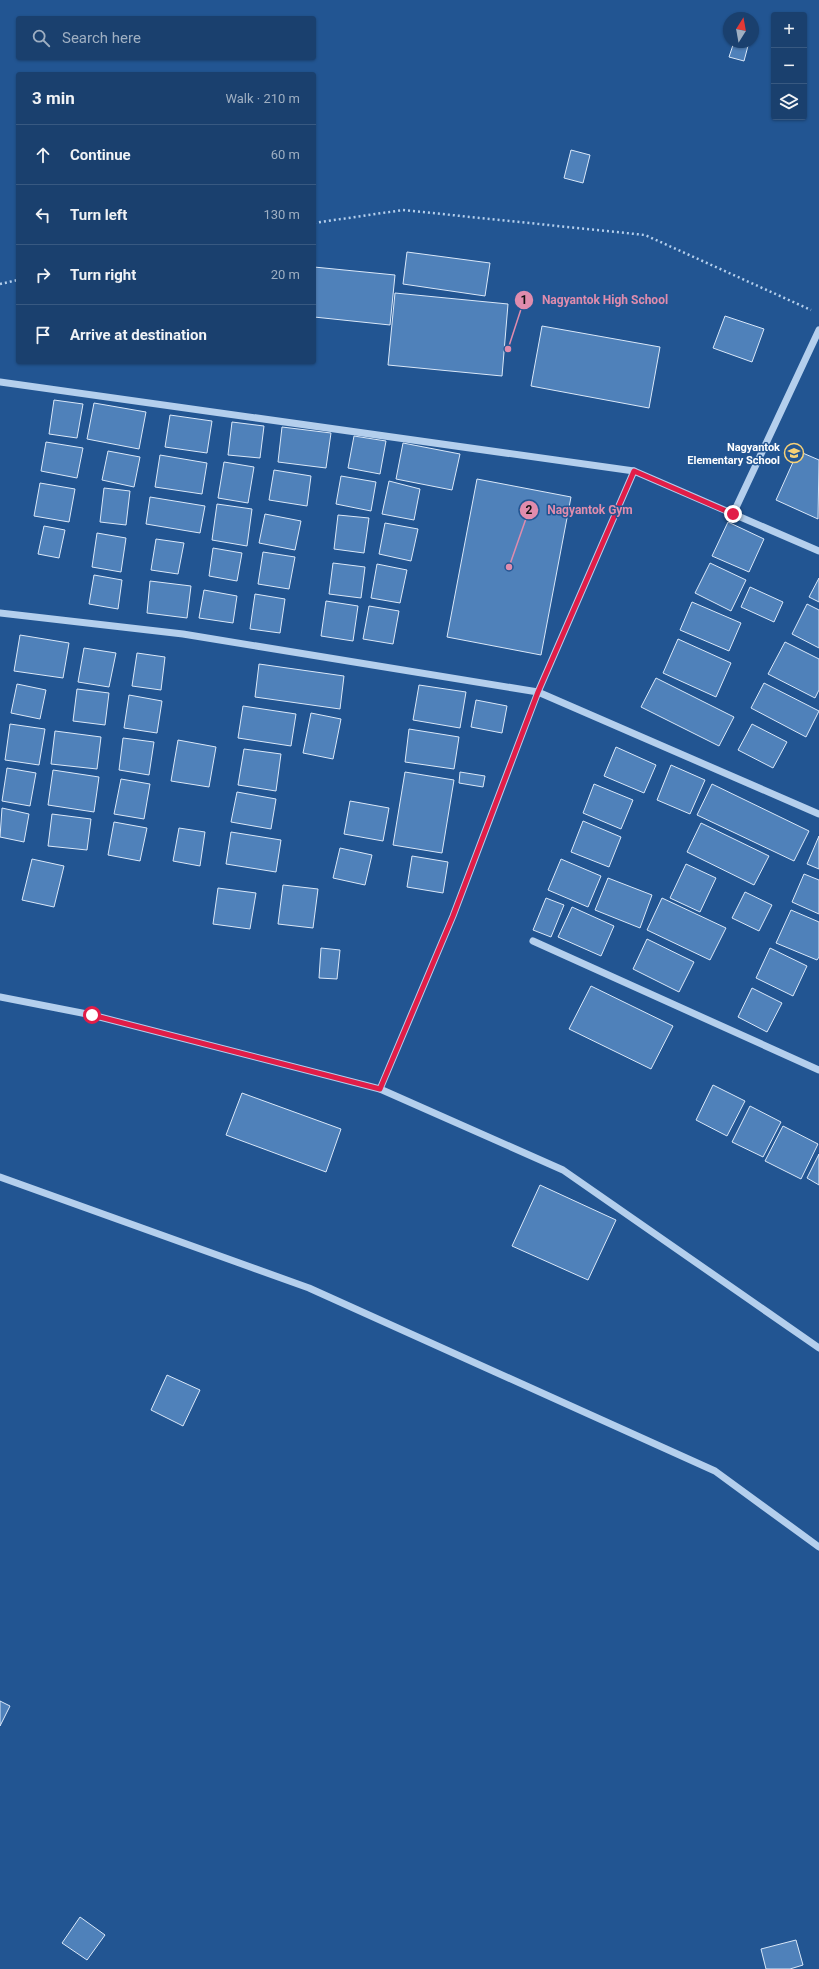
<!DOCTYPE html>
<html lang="en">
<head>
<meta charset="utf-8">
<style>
  :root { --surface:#1a406e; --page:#234773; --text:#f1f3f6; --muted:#9fafc2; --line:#385981 }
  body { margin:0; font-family:Roboto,sans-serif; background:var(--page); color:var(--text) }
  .controls { position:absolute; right:12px; top:12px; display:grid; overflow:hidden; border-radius:4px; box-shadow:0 1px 3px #0004 }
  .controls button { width:36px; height:36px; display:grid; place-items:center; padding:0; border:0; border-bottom:1px solid var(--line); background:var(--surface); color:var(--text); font:20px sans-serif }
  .compass { position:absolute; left:723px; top:12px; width:36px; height:36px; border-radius:50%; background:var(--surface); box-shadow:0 1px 3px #0004; rotate:11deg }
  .stop { position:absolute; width:12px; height:12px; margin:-9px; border:3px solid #e11d48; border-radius:50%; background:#fff }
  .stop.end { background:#e11d48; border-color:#fff; box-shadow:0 1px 4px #0008 }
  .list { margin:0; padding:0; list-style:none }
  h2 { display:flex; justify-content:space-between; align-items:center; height:52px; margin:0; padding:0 16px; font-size:17px }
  h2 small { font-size:13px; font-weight:400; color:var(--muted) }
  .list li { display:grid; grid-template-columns:26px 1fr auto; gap:12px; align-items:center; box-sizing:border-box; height:60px; padding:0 16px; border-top:1px solid var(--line) }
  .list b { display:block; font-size:15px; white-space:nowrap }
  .list em { font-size:13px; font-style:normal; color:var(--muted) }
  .icon { flex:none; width:22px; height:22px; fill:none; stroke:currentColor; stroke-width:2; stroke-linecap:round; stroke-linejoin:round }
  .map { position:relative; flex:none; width:819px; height:1969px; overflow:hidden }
  .search { position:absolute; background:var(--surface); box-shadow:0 1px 3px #0004; left:16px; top:16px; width:300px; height:44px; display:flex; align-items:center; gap:10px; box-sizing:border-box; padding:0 14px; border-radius:4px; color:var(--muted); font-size:15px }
  .panel { position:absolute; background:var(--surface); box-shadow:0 1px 3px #0004; left:16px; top:72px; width:300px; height:292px; border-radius:4px }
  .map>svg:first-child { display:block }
</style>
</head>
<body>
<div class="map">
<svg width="819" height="1969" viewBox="0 0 819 1969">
  <rect width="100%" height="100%" fill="#225592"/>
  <g fill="#4f81ba" stroke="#dae8f9">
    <path d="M734 42H749L744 61 729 57Z"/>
    <path d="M571 150 590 155 583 183 564 178Z"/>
    <path d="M407 252 490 263 485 296 403 284Z"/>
    <path d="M314 267 395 275 390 325 314 317Z"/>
    <path d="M395 293 508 304 502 376 388 365Z"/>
    <path d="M725 316 764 329 752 362 713 348Z"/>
    <path d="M542 326 660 347 649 408 531 386Z"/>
    <path d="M54 400 83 404 77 438 49 434Z"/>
    <path d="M94 403 146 412 139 449 87 439Z"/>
    <path d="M170 415 212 421 207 453 165 447Z"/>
    <path d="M232 422 264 426 260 458 228 455Z"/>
    <path d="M282 427 331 433 326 468 278 462Z"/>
    <path d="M354 436 386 441 380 474 348 468Z"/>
    <path d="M46 442 83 448 77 478 41 471Z"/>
    <path d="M403 443 460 454 452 490 396 479Z"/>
    <path d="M108 451 140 457 134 487 102 480Z"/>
    <path d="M798 451 819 460 818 519 776 500Z"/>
    <path d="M160 455 207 463 202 494 155 487Z"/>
    <path d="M224 462 254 467 248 503 218 498Z"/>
    <path d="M274 470 311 476 307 506 269 500Z"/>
    <path d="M341 476 376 482 371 511 336 504Z"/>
    <path d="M477 479 571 497 541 655 447 637Z"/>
    <path d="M389 481 420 489 414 520 382 514Z"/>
    <path d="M40 483 75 489 69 522 34 516Z"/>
    <path d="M104 488 130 491 126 525 100 522Z"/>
    <path d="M150 497 205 506 200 533 146 524Z"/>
    <path d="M217 504 252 509 247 546 212 540Z"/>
    <path d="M265 514 301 521 295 550 259 543Z"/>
    <path d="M338 515 369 518 364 553 334 549Z"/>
    <path d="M728 522 764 539 749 572 712 556Z"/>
    <path d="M385 523 418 529 411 561 379 554Z"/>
    <path d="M44 526 65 530 59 558 38 554Z"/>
    <path d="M97 533 126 538 121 572 92 567Z"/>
    <path d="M156 539 184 543 178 574 151 570Z"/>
    <path d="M213 548 242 553 237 581 209 576Z"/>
    <path d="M263 552 295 557 289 589 258 584Z"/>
    <path d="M333 563 365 567 361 598 329 594Z"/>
    <path d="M710 563 746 580 731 611 695 593Z"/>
    <path d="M377 564 407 570 400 603 371 598Z"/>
    <path d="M94 575 122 580 118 609 89 604Z"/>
    <path d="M819 578V602L809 597Z"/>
    <path d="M150 581 191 586 187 618 147 613Z"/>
    <path d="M750 587 783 602 774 622 741 607Z"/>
    <path d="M204 590 237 596 233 623 199 618Z"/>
    <path d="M255 594 285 599 280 633 250 629Z"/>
    <path d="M326 601 358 606 353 641 321 636Z"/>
    <path d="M692 602 741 623 729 651 680 630Z"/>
    <path d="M807 604 819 610V648L792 634Z"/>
    <path d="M369 606 399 611 393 644 363 639Z"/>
    <path d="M20 635 69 643 63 678 14 671Z"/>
    <path d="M678 639 731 663 716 697 663 673Z"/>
    <path d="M785 642 819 659V690L815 698 768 674Z"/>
    <path d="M84 648 116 653 109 687 78 682Z"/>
    <path d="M137 653 165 657 161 690 132 686Z"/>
    <path d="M259 664 344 676 340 709 255 697Z"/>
    <path d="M656 678 734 717 719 746 641 707Z"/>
    <path d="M764 683 819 711 806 737 751 708Z"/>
    <path d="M17 684 46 690 40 719 11 713Z"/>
    <path d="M419 685 466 692 460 728 413 720Z"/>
    <path d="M77 689 109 693 105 725 73 721Z"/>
    <path d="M129 695 162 701 157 733 124 728Z"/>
    <path d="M476 700 507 706 502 733 471 727Z"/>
    <path d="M243 706 296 714 291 746 238 738Z"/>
    <path d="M311 713 341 719 333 759 303 753Z"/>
    <path d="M10 724 45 729 39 765 5 760Z"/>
    <path d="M752 724 787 742 773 768 738 750Z"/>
    <path d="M409 729 459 737 454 769 405 762Z"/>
    <path d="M55 731 101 737 97 769 51 764Z"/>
    <path d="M123 738 154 742 149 775 119 770Z"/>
    <path d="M178 740 216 747 209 787 171 781Z"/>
    <path d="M616 747 656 765 644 793 604 776Z"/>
    <path d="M244 749 281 754 276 791 238 785Z"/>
    <path d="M671 765 705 780 690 814 657 800Z"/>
    <path d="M7 768 36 773 30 806 2 801Z"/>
    <path d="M53 770 99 777 94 812 48 805Z"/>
    <path d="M405 772 454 780 442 853 393 845Z"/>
    <path d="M460 772 485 776 483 787 459 783Z"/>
    <path d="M121 779 150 784 144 819 114 814Z"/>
    <path d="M594 784 633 800 621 829 583 813Z"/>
    <path d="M712 784 809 831 794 861 697 815Z"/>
    <path d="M237 792 276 799 271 829 231 822Z"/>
    <path d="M350 801 389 808 383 841 344 834Z"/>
    <path d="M2 808 29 814 24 842 0 837Z"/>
    <path d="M52 814 91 819 87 850 48 846Z"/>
    <path d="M583 821 621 837 609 867 571 852Z"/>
    <path d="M114 822 147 828 140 861 108 855Z"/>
    <path d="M701 823 769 856 754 885 687 852Z"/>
    <path d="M179 828 205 832 200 866 173 861Z"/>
    <path d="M231 832 281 840 276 872 226 864Z"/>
    <path d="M819 836V869L807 864Z"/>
    <path d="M340 848 372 855 365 885 333 878Z"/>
    <path d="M412 856 448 862 443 893 407 887Z"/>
    <path d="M32 859 64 866 54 907 22 900Z"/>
    <path d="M561 859 601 876 588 907 548 890Z"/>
    <path d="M686 864 716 878 700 912 670 898Z"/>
    <path d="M804 874 819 880V914L792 902Z"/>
    <path d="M608 878 652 895 640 928 595 910Z"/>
    <path d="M283 885 318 889 313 928 278 924Z"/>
    <path d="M218 888 256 893 250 929 213 924Z"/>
    <path d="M745 892 772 905 759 931 732 918Z"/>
    <path d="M546 898 564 905 551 937 533 930Z"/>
    <path d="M662 898 726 928 710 960 647 930Z"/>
    <path d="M572 907 614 926 601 956 558 937Z"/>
    <path d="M791 910 819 922V957L817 960 776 943Z"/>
    <path d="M647 939 694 962 679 992 633 969Z"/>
    <path d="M321 948 340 950 337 979 319 978Z"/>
    <path d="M770 948 807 966 793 996 756 978Z"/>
    <path d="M591 986 673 1026 651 1069 569 1029Z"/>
    <path d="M752 988 782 1003 767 1032 738 1017Z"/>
    <path d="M713 1085 745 1101 727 1136 696 1120Z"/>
    <path d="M242 1093 341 1129 326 1172 226 1135Z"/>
    <path d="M750 1106 781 1122 763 1157 732 1142Z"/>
    <path d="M783 1126 818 1144 801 1179 765 1161Z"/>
    <path d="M819 1154V1185L807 1178Z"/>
    <path d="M540 1185 616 1220 588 1280 512 1246Z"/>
    <path d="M167 1375 200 1390 183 1426 151 1410Z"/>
    <path d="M0 1701 10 1706 0 1726Z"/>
    <path d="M80 1917 105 1935 87 1960 62 1943Z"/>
    <path d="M796 1940 803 1965 790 1969H766L761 1949Z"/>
  </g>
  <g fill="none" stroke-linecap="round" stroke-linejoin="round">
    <g stroke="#b4cfed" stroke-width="2.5" stroke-dasharray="2 3" stroke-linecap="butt">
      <path d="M314 223 403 210 645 235 811 310"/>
      <path d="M0 284 18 280"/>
    </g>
    <g stroke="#b4cfed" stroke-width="7">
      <path d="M0 382 634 471 819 551"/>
      <path d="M733 514 819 330"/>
      <path d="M0 613 183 634 538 692 819 814"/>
      <path d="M533 941 819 1070"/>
      <path d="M0 997 92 1015 380 1089 563 1170 819 1348"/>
      <path d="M380 1089 453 916 538 692 634 471"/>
      <path d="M0 1177 309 1288 715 1471 819 1547"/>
    </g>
  </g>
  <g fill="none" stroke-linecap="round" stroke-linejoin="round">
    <path stroke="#e11d48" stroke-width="5" d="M92 1015 380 1089 453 916 538 692 634 471 733 514"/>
  </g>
  <defs>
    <g id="school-ring" transform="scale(1)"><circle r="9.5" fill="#225592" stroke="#f8d176" stroke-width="1.5"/><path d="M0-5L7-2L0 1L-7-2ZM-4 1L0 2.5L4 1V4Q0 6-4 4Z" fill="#f8d176"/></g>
  </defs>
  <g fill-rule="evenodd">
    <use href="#school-ring" x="794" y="453"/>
  </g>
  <g text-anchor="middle" stroke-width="3" stroke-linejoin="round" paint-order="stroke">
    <g font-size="11" font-weight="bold" fill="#fff" stroke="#225592" text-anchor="end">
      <text x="780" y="451">Nagyantok<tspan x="780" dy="13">Elementary School</tspan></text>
    </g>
  </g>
  <path fill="none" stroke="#e08cad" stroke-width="1.5" d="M508 349L524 300M509 567L529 510"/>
  <g fill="#e08cad" stroke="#225592" stroke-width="1.5">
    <circle cx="508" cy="349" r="4"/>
    <circle cx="509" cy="567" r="4"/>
    <circle cx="524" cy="300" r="10"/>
    <circle cx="529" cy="510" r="10"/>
  </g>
  <g font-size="12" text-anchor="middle" font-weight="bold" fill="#111">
    <text x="524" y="304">1</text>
    <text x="529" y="514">2</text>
  </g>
  <g font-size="12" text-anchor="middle" font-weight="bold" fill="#e08cad" stroke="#225592" stroke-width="3" stroke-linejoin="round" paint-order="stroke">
    <text x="605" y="304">Nagyantok High School</text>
    <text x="590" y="514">Nagyantok Gym</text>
  </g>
</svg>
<div class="controls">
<button>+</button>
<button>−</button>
<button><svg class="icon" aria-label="layers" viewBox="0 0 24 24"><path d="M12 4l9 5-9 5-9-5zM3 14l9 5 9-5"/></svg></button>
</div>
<svg class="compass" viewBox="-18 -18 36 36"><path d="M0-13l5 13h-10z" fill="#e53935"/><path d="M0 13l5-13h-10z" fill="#9fafc2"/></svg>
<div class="stop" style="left:92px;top:1015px"></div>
<div class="stop end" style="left:733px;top:514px"></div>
<div class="search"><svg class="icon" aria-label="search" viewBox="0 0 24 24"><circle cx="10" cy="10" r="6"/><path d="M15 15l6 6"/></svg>Search here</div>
<section class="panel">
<h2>3 min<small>Walk · 210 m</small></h2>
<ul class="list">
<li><svg class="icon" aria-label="ahead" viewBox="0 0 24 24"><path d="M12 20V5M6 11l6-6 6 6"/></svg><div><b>Continue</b></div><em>60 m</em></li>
<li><svg class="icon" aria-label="left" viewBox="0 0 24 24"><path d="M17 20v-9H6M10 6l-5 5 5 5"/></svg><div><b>Turn left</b></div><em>130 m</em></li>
<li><svg class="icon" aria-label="right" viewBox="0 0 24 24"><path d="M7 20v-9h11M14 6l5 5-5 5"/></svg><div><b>Turn right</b></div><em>20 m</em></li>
<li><svg class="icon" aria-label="arrive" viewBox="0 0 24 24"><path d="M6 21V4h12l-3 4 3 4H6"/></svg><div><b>Arrive at destination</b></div></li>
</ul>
</section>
</div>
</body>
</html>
